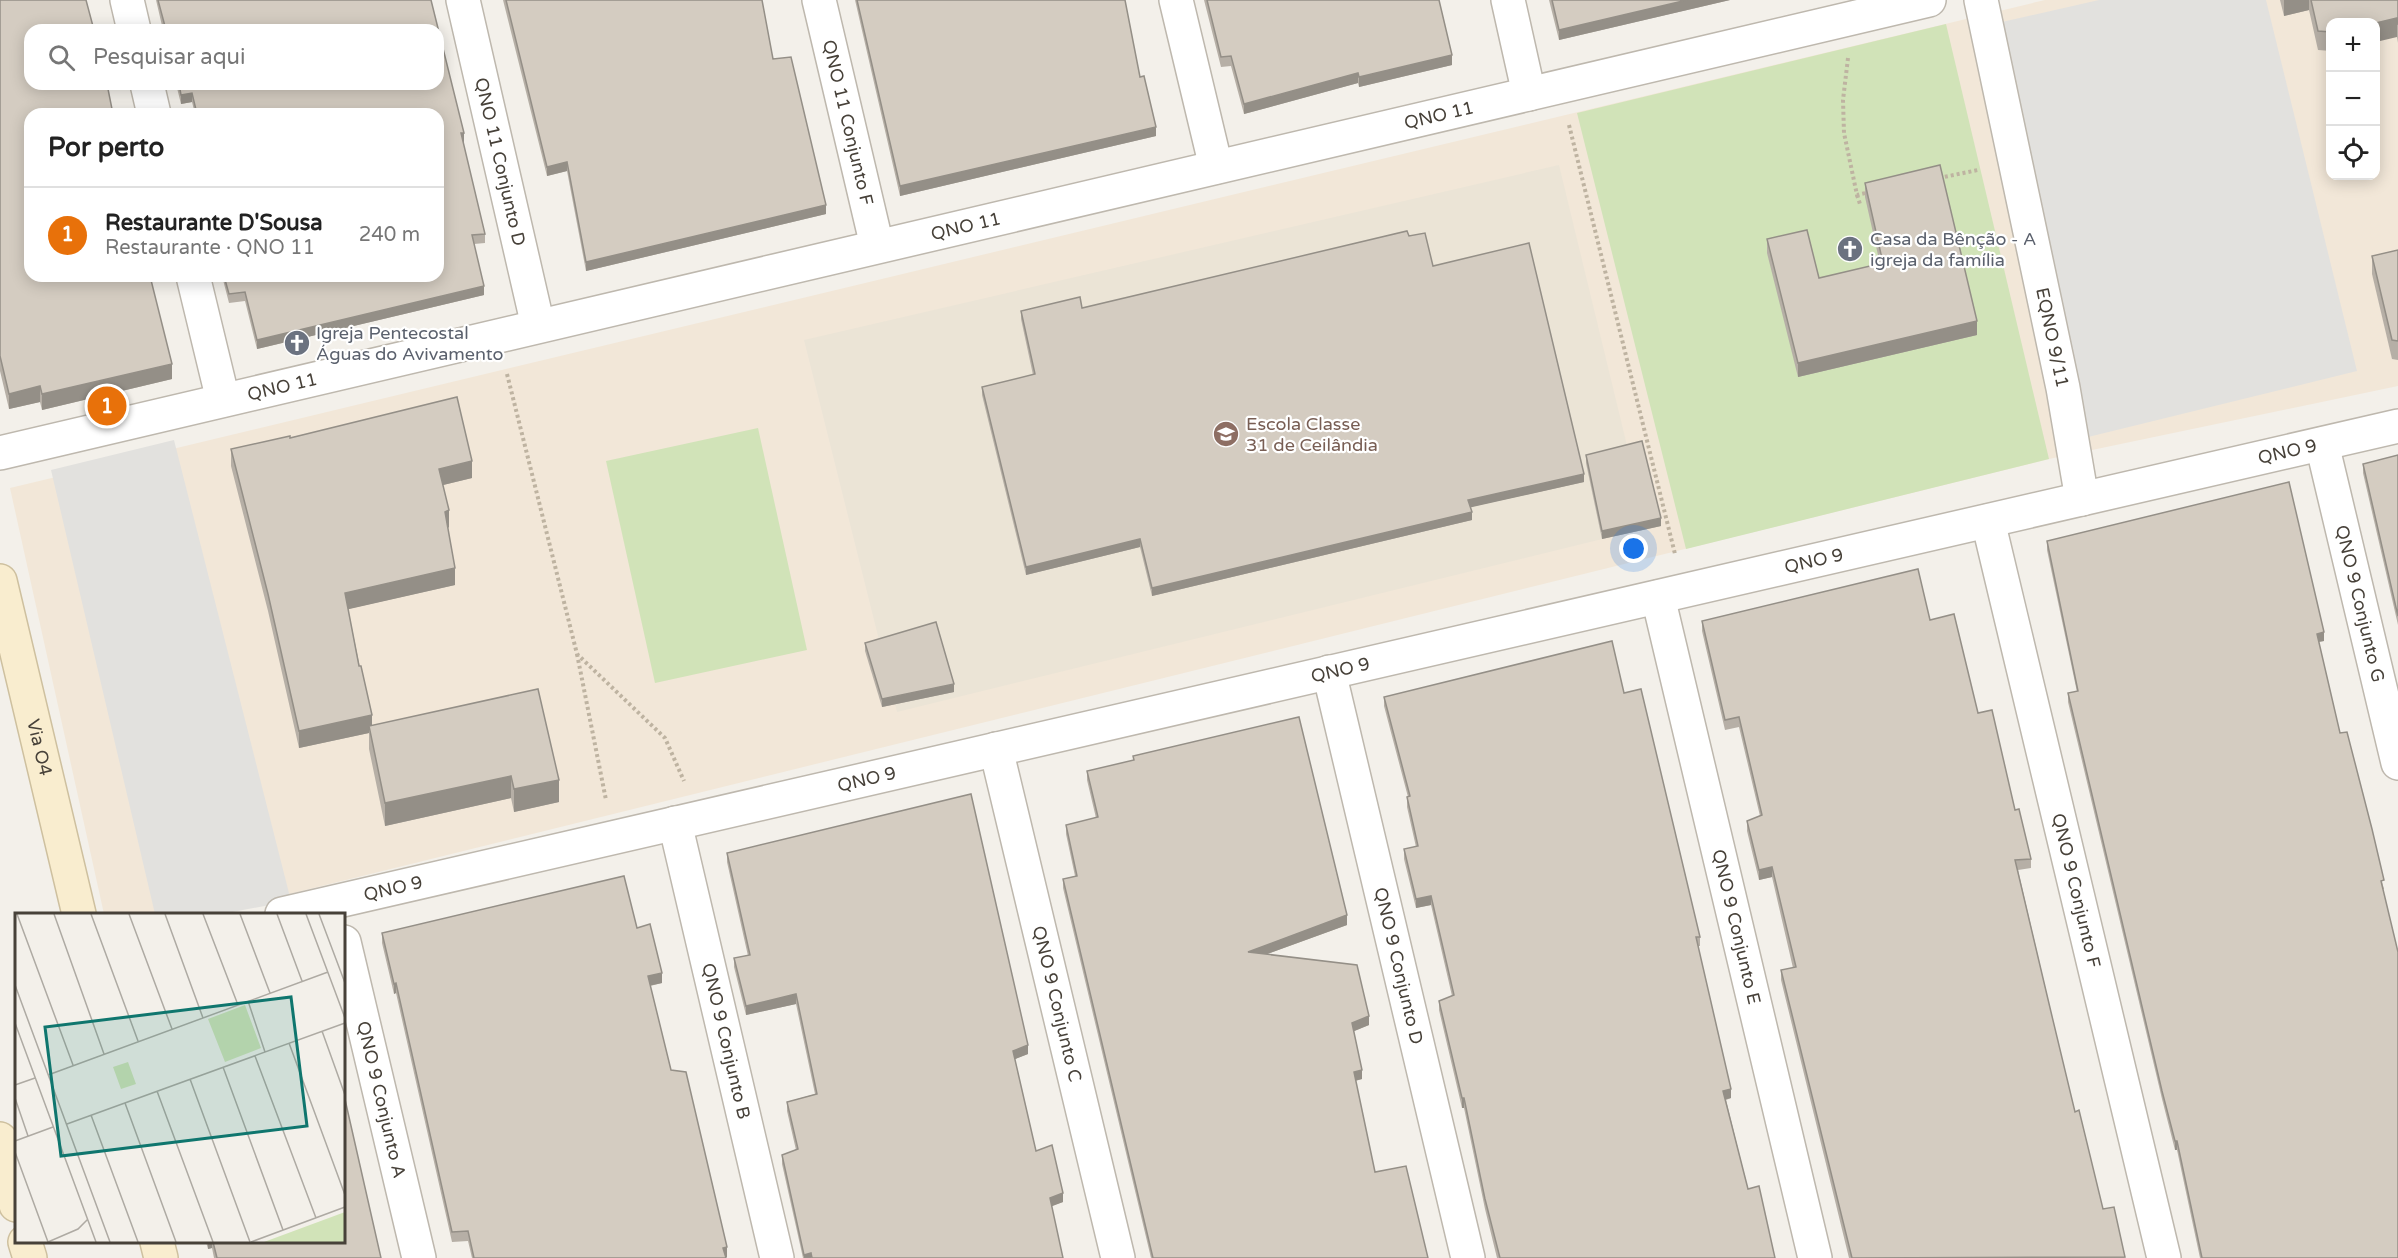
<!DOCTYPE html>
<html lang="pt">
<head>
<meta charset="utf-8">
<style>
  :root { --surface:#fff; --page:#f6f6f6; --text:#222; --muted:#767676; --line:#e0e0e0; --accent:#d93025 }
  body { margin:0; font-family:"Varela Round",sans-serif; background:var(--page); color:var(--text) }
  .controls { position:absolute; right:18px; top:18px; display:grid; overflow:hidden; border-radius:12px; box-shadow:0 3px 15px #0003 }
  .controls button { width:54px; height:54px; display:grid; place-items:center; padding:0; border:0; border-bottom:2px solid var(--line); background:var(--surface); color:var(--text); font:30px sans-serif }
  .you { position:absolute; left:1634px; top:549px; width:21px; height:21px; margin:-15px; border:4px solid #fff; border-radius:50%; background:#1a73e8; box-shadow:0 0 0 9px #1a73e833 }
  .badge { display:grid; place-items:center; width:39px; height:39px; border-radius:50%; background:var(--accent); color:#fff; font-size:20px; font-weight:700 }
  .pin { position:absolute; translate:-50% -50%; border:3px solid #fff; box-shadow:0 2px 6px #0006 }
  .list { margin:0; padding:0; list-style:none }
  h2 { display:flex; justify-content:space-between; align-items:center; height:78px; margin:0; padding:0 24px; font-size:26px }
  h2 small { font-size:20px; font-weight:400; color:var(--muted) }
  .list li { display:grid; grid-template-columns:39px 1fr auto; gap:18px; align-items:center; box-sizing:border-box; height:96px; padding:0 24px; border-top:2px solid var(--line) }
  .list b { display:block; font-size:22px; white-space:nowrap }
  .list p { margin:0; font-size:20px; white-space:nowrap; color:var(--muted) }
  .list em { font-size:20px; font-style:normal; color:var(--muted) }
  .icon { flex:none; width:33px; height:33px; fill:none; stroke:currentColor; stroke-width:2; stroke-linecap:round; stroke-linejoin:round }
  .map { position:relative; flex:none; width:2398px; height:1258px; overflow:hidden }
  .search { position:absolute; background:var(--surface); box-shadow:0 3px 15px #0003; left:24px; top:24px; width:420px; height:66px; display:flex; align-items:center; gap:15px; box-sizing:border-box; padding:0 21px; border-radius:18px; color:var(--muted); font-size:22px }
  .panel { position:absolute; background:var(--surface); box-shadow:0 3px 15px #0003; left:24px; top:108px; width:420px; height:174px; border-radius:18px }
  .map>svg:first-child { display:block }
</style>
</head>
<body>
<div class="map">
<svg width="2398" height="1258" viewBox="0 0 2398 1258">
  <rect width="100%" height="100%" fill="#f3f0ea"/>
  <path fill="#f2e7d8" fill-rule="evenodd" d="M2045 0H2398V386L2049 459 209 914H104L10 488ZM2330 22H2376V176H2330Z"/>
  <path fill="#ebe4d6" d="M1559 165 1647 528 897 712 804 340Z"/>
  <g fill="#d1e3b8">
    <path d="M1946 24 2049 459 1686 549 1577 113Z"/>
    <path d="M758 428 807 650 655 683 606 461Z"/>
  </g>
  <g fill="#e2e1de">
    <path d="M2099 0H2266L2357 371 2080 439 1984 26Z"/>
    <path d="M174 440 291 901 222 914H155L51 470Z"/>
  </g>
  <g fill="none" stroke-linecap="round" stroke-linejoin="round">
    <g stroke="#beb8ae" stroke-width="36">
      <g id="street">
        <path d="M127 0 134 30"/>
        <path id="s1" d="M463 0 538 326"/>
        <path id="s2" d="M819 0 877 246"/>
        <path d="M1176 0 1216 167"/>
        <path d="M1508 0 1529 94"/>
        <path id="s3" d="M1981 0 2063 388 2082 499"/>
        <path d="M147 84 154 114"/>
        <path d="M193 276 223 400"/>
        <path id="s4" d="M2322 444 2398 763"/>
        <path id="s5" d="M0 453 1929 0"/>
        <path id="s6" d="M1988 521 2164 1258"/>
        <path id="s7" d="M1658 597 1815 1258"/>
        <path id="s8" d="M1329 672 1468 1258"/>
        <path id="s9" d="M996 749 1118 1258"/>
        <path id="s10" d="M675 823 777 1258"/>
        <path id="s11" d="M282 914 2398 426"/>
        <path id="s12" d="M344 942 419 1258"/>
      </g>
    </g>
    <g stroke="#cec09f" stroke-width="36">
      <g id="secondary">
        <path id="s13" d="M0 581 79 914"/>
        <path d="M0 1139 16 1205"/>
        <path d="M25 1242 30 1258"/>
        <path d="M157 1242 161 1258"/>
      </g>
    </g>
    <g stroke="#beb3a1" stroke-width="4" stroke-dasharray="3 3" stroke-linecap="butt">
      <path d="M1848 58 1843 100 1844 133 1857 195 1870 192"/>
      <path d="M1569 125 1675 554"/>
      <path d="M1939 178 1978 170"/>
      <path d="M1857 195 1860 204"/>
      <path d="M507 374 577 654 665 738 684 781"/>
      <path d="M577 654 606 800"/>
    </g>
    <use href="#street" stroke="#fff" stroke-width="33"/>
    <use href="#secondary" stroke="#f9edcf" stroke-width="33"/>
  </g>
  <g fill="#b6afa6">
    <path d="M0 0 30 114 172 379 42 410 40 402 9 409 0 371Z"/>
    <path d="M156 0H431L464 142H463L485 234V243L474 244 484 295 257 349 245 301 229 303 222 276H438V114H195L192 102 181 104 176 84H438V30H163Z"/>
    <path d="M503 0H762L773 59 826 214 586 271 567 171 547 176Z"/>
    <path d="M855 0H1125L1140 77 1156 136 900 196Z"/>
    <path d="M1204 0H1439L1452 65 1359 87 1358 83 1244 114 1231 66 1221 67Z"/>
    <path d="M1549 0H1730L1559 40Z"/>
    <path d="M2280 0H2398V43L2397 37 2331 22V51L2318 50 2309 10 2284 16Z"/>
    <path d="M1865 183 1977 335 1798 377 1767 253V239L1819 278 1880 264 1865 197Z"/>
    <path d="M1409 236 1433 266 1584 482 1470 507 1472 520 1152 596 1140 547 1026 575 982 395V387L1033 375 1021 319V311L1082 308Z"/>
    <path d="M2398 250V360L2392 359 2372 274V256Z"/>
    <path d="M231 449 472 478 443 485 449 527 448 528 455 585 348 609 372 726 538 689 559 802 514 812 511 798 385 826 369 749V733L299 748 268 611 231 466Z"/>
    <path d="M1586 455 1661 526 1602 539 1586 463Z"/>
    <path d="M2398 455V625L2363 473V464Z"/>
    <path d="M2047 541 2324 641 2319 642 2340 733 2384 889H2383L2398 1258H2200L2177 1150H2175L2162 1099 2068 702V693L2077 692 2047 550Z"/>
    <path d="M1930 620 1978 713 2015 810 2031 859V868L2018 870 2051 1012 2075 1112 2103 1209 2125 1258H1849L1781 980V970L1793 968 1772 877 1759 880 1747 831V821L1760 816 1739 727 1725 730 1702 631V621Z"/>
    <path d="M865 643 954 692 882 707 865 651Z"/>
    <path d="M1624 693 1700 937V946H1698L1731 1098 1726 1100 1748 1189 1775 1258H1497L1485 1209 1464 1108H1462L1439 1010V1001L1452 996 1431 905 1416 908 1404 859V849L1416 847 1407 807V797H1408L1384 706V697Z"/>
    <path d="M1133 756 1347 925 1267 954 1369 1025 1354 1031 1362 1079 1355 1081 1375 1172 1428 1258H1151L1063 888V879L1075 876 1066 834V825L1096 818 1087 780V771L1133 761Z"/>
    <path d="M727 853 1028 1054 1015 1059 1036 1151 1063 1202 1051 1206 1063 1258H803L782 1164V1155L796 1150 787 1111V1102L815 1094 796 1004 746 1015 734 967V958L748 956 727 862Z"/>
    <path d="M637 928 662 983 650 986 671 1070 727 1257H726V1258H472L468 1241 452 1242 396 993 394 994 382 943V933Z"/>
    <path d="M206 1242H344L381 1258H214L212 1248 208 1249Z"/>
  </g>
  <g fill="#948f87">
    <path d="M1687 0H1730L1559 40V30Z"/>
    <path d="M2284 0H2309V10L2284 16Z"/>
    <path d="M2397 18V37L2376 42V23Z"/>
    <path d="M1452 55V65L1359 87V77Z"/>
    <path d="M1358 73V83L1244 114V104Z"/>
    <path d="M192 93V102L181 104V95Z"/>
    <path d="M1156 127V136L900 196V186Z"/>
    <path d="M461 133H464V142L461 143Z"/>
    <path d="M567 162V171L547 176V167Z"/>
    <path d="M826 205V214L586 271V262Z"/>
    <path d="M484 286V295L257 349V340Z"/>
    <path d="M1977 321V335L1798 377V363Z"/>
    <path d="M172 364V379L42 410V394Z"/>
    <path d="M40 386V402L9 409V394Z"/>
    <path d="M472 461V478L439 486V469Z"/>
    <path d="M1584 474V482L1468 508V500Z"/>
    <path d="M449 510V527L445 529V512Z"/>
    <path d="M1472 512V520L1152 596V588Z"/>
    <path d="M1661 518V526L1602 539V531Z"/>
    <path d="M1140 539V547L1026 575V567Z"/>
    <path d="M455 568V585L345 610V593Z"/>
    <path d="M2324 632V641L2317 642V634Z"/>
    <path d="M954 684V692L882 707V699Z"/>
    <path d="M372 715V732L369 726V733L299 748V731Z"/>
    <path d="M511 776V798L385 826V803Z"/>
    <path d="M559 780V802L514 812V789Z"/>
    <path d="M1772 867V877L1759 880V870Z"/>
    <path d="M1431 896V905L1416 908V899Z"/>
    <path d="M1347 915V925L1248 961V952Z"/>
    <path d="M662 973V983L648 986V976Z"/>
    <path d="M396 983V993L394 994V984Z"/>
    <path d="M796 994V1004L746 1015V1006Z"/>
    <path d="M1369 1016V1025L1352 1032V1023Z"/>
    <path d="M1028 1045V1054L1013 1060V1051Z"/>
    <path d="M1362 1070V1079L1354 1081V1072Z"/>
    <path d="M1731 1089V1098L1723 1100V1091Z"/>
    <rect x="1462" y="1098" width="2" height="10"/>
    <rect x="2175" y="1141" width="2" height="9"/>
    <path d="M1063 1193V1202L1050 1207V1198Z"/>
    <path d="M208 1242H212V1248L208 1249Z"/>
    <path d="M727 1247V1257H723V1248Z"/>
    <path d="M811 1253V1258H804V1255Z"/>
  </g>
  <g fill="#d4ccc1" stroke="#948f87" stroke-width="1.5">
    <path d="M0 0H86L94 30H30V84H107L113 114H30V276H150L172 364 42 394 40 386 9 394 0 356Z"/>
    <path d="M158 0H431L464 133H461L485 234 472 235 484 286 257 340 245 292 229 294 224 276H438V114H197L192 93 181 95 179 84H438V30H166Z"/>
    <path d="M506 0H762L773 59 791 57 826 205 586 262 567 162 547 167Z"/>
    <path d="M857 0H1125L1140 77 1144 76 1156 127 900 186Z"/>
    <path d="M1207 0H1439L1452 55 1359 77 1358 73 1244 104 1231 56 1221 57Z"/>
    <path d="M1552 0H1687L1559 30Z"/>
    <path d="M2311 0H2398V25L2397 18 2376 23 2331 22V32L2318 31Z"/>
    <path d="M1940 165 1977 321 1798 363 1767 239 1807 230 1819 278 1883 263 1865 183Z"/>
    <path d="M1407 231 1409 236 1425 233 1433 266 1529 243 1584 474 1468 500 1472 512 1152 588 1140 539 1026 567 982 387 1035 374 1021 311 1080 297 1082 308Z"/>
    <path d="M2398 250V341L2392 340 2372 256Z"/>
    <path d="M457 397 472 461 439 469 449 510 445 512 455 568 345 593 359 666H361L372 715 299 731 268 594 231 449 290 436V438Z"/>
    <path d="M1642 441 1661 518 1602 531 1586 455Z"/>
    <path d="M2398 455V616L2363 464Z"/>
    <path d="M2289 482 2324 632 2317 634 2340 733 2347 732 2372 829 2384 880 2381 881 2398 952V1258H2202L2177 1141H2175L2162 1091 2068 693 2078 691 2047 541Z"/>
    <path d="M1918 569 1930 620 1954 614 1978 713 1992 710 2015 810 2019 809 2031 859 2015 860 2051 1012 2075 1112 2079 1110 2103 1209 2114 1207 2125 1257 1852 1258 1781 970 1796 967 1772 867 1759 870 1747 821 1762 815 1739 717 1725 720 1702 621Z"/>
    <path d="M936 622 954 684 882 699 865 643Z"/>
    <path d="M1612 641 1624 693 1641 689 1700 937H1696L1731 1089 1723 1091 1748 1189 1759 1186 1775 1258H1500L1485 1199 1464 1098H1462L1439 1001 1454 995 1431 896 1416 899 1404 849 1418 846 1407 797 1410 796 1384 697Z"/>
    <path d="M538 689 559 780 514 789 511 776 385 803 369 726Z"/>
    <path d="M1299 717 1347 915 1248 952 1357 965 1369 1016 1352 1023 1362 1070 1354 1072 1375 1172 1406 1166 1428 1258H1153L1063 879 1077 876 1066 825 1098 817 1087 771 1134 760 1133 756Z"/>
    <path d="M971 794 1028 1045 1013 1051 1036 1151 1052 1145 1063 1193 1050 1198 1063 1258H812L811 1253 804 1255 782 1155 798 1149 787 1102 817 1094 796 994 746 1006 734 958 750 955 727 853Z"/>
    <path d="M624 876 637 928 650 924 662 973 648 976 671 1070 686 1072 727 1247 723 1248 726 1258H474L468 1231 452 1232 396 983 394 984 382 933Z"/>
    <path d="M344 1095 381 1258H217L213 1242H344Z"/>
  </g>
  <defs>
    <g id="church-disc" transform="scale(1.35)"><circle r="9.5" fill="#6b7280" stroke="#fff"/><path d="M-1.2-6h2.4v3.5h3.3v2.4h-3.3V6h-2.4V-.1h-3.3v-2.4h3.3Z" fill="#fff"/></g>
    <g id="school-disc" transform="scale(1.35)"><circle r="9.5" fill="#8d6e63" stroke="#fff"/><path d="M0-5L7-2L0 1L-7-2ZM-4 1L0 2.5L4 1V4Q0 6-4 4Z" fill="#fff"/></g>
  </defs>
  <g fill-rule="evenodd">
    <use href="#church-disc" x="1850" y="249"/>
    <use href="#church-disc" x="297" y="343"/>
    <use href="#school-disc" x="1226" y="434"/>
  </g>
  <g text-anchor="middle" stroke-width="4.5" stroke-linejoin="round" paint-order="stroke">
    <g font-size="18" fill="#474139" stroke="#fff">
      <text dy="6" stroke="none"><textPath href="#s5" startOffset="1478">QNO 11</textPath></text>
      <text dy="6" stroke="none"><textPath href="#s2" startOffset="126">QNO 11 Conjunto F</textPath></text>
      <text dy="6" stroke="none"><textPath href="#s1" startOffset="166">QNO 11 Conjunto D</textPath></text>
      <text dy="6" stroke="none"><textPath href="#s5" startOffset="992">QNO 11</textPath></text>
      <text dy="6" stroke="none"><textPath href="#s3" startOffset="345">EQNO 9/11</textPath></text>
      <text dy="6" stroke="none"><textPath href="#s5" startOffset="290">QNO 11</textPath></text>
      <text dy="6" stroke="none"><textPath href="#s11" startOffset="2058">QNO 9</textPath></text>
      <text dy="6" stroke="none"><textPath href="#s11" startOffset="1572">QNO 9</textPath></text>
      <text dy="6" stroke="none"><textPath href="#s4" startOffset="164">QNO 9 Conjunto G</textPath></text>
      <text dy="6" stroke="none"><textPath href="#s11" startOffset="1086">QNO 9</textPath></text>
      <text dy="6" stroke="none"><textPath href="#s13" startOffset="171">Via O4</textPath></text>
      <text dy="6" stroke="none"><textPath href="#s11" startOffset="600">QNO 9</textPath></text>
      <text dy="6" stroke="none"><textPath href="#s11" startOffset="114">QNO 9</textPath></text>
      <text dy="6" stroke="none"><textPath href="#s6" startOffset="380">QNO 9 Conjunto F</textPath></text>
      <text dy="6" stroke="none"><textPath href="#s7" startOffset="339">QNO 9 Conjunto E</textPath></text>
      <text dy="6" stroke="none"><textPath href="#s8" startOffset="302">QNO 9 Conjunto D</textPath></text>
      <text dy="6" stroke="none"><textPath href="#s9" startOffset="262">QNO 9 Conjunto C</textPath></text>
      <text dy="6" stroke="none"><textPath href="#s10" startOffset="224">QNO 9 Conjunto B</textPath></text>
      <text dy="6" stroke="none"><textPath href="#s12" startOffset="162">QNO 9 Conjunto A</textPath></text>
    </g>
    <g font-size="18" fill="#5b616d" stroke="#fff" text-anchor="start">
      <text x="1870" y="245">Casa da Bênção - A<tspan x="1870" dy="21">igreja da família</tspan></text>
      <text x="316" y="339">Igreja Pentecostal<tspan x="316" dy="21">Águas do Avivamento</tspan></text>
    </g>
    <g font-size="18" fill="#785e54" stroke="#fff" text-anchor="start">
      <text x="1246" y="430">Escola Classe<tspan x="1246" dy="21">31 de Ceilândia</tspan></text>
    </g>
  </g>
  <g transform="translate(15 913)">
    <rect width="330" height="330" fill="#f3f0ea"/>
    <path d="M230 92 246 135 210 149 193 106ZM113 149 121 171 106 176 98 154ZM330 299V329H249Z" fill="#d1e3b8"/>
    <path fill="none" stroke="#aeaaa3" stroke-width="1.5" d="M2 1 58 152M39 1 89 141M76 1 123 128M114 1 157 116M150 1 188 105M188 1 223 92M225 1 255 80M262 1 287 68M291 1 330 105M304 1 330 70M0 72 95 329M233 88 250 139M0 110 81 329M307 118 330 182M274 130 330 282M240 143 301 305M208 154 268 317M33 162 313 59M175 166 235 329M0 172 20 165M142 178 198 329M0 185 13 223M110 190 161 329M76 202 123 329M52 211 330 110M0 228 38 214M0 239 33 329 63 316 73 306M236 329 330 294"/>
    <path fill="#0f766e" fill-opacity="0.15" stroke="#0f766e" stroke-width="3" d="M276 84 292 213 46 243 30 114Z"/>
    <rect width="330" height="330" fill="none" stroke="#474139" stroke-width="3"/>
  </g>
</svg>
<div class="controls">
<button>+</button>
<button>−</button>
<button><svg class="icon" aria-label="locate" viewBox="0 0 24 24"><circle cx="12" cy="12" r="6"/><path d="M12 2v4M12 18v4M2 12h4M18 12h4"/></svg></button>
</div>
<div class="you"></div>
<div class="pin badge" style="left:107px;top:406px;background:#e8710a">1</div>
<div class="search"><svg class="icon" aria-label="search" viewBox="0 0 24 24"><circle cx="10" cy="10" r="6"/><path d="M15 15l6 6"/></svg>Pesquisar aqui</div>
<section class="panel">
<h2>Por perto<small></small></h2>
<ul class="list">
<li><span class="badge" style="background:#e8710a">1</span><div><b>Restaurante D'Sousa</b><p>Restaurante · QNO 11</p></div><em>240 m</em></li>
</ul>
</section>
</div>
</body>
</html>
